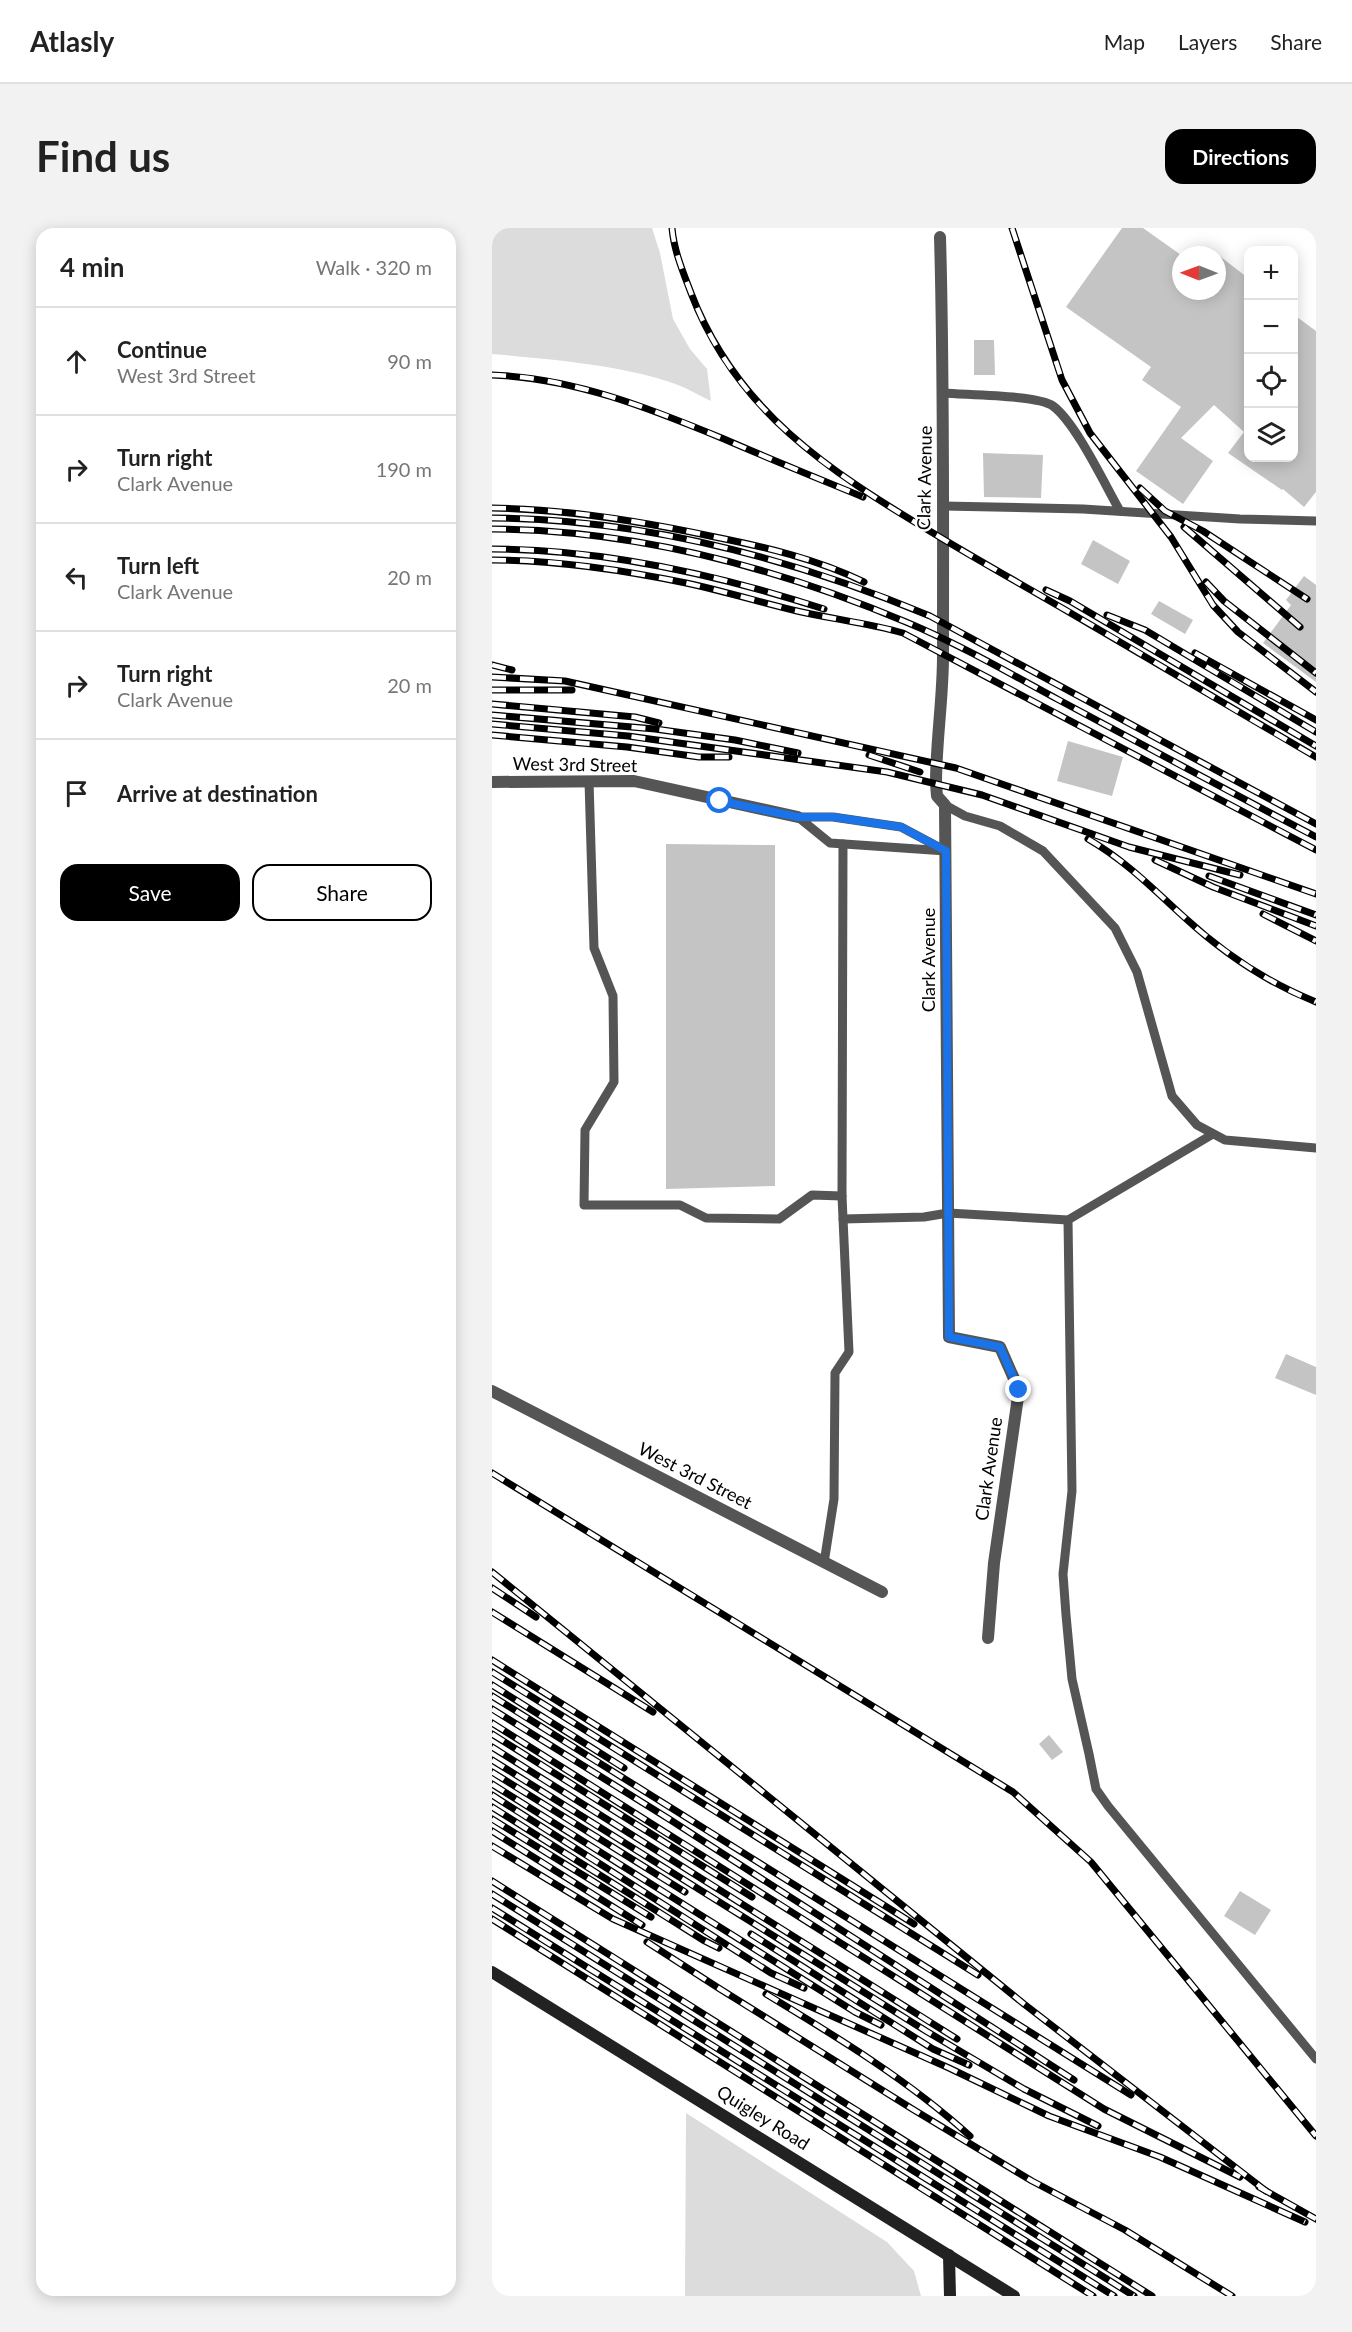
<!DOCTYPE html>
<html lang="en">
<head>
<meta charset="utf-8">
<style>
  :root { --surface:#fff; --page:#f2f2f2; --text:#222; --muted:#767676; --line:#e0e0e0; --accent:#000 }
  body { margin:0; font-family:Lato,sans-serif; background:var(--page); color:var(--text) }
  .controls { position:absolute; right:18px; top:18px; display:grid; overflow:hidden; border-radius:12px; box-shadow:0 3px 15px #0003 }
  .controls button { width:54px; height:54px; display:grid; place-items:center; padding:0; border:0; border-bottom:2px solid var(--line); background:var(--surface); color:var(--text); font:30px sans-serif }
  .compass { position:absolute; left:680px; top:18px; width:54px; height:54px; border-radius:50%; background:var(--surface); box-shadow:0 3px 15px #0003; rotate:271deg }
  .stop { position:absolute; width:18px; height:18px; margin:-14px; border:4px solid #1a73e8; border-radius:50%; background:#fff }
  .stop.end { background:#1a73e8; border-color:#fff; box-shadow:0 2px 6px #0008 }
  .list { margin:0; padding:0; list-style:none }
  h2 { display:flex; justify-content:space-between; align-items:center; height:78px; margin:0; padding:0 24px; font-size:26px }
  h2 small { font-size:20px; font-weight:400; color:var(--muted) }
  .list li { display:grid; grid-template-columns:39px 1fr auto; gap:18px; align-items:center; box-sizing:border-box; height:108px; padding:0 24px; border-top:2px solid var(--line) }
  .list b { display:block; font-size:22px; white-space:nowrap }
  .list p { margin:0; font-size:20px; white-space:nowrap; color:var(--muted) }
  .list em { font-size:20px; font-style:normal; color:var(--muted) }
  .actions { display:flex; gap:12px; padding:18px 24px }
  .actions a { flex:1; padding:14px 0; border:2px solid var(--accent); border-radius:18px; text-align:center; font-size:21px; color:var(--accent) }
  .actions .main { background:var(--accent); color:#fff }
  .icon { flex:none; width:33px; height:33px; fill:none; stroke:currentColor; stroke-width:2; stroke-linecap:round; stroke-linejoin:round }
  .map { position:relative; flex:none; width:824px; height:2068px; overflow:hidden; border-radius:18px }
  header { display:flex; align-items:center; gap:36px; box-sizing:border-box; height:84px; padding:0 30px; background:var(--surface); border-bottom:2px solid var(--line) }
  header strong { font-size:28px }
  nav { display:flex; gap:33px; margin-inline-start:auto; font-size:21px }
  .intro { display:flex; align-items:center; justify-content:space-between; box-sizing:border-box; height:144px; padding:0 36px }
  h1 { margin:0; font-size:42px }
  .button { padding:15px 27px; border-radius:18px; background:var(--accent); color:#fff; font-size:21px; font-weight:700 }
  main { display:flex; gap:36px; padding:0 36px }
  aside { flex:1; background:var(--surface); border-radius:18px; box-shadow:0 3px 15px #0003 }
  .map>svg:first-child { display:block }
</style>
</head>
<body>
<header>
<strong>Atlasly</strong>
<nav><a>Map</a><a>Layers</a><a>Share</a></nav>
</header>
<div class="intro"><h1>Find us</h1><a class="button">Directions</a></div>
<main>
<aside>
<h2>4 min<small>Walk · 320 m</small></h2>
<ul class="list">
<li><svg class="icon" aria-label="ahead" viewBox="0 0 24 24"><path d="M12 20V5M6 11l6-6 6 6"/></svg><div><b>Continue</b><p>West 3rd Street</p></div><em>90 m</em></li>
<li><svg class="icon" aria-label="right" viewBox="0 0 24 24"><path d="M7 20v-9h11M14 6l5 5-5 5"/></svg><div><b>Turn right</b><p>Clark Avenue</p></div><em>190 m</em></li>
<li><svg class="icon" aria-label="left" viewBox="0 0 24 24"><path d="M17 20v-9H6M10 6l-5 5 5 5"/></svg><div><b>Turn left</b><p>Clark Avenue</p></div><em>20 m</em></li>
<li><svg class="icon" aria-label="right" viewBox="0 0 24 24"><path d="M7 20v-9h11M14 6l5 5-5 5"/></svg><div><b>Turn right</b><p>Clark Avenue</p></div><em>20 m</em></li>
<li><svg class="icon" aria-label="arrive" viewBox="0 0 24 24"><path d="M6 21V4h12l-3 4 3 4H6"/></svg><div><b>Arrive at destination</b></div></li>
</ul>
<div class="actions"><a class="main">Save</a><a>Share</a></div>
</aside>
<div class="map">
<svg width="824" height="2068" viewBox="0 0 824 2068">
  <rect width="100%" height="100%" fill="#fff"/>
  <g fill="#dcdcdc">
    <path d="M0 0H160L168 25 181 91 198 121 215 141 219 173C208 168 197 161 186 157 134 137 56 131 0 126Z"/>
    <path d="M194 1885 395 2014 422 2043 429 2068H193Z"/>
  </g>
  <g fill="#c4c4c4">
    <path d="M630 0H651L689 27V63H725V26L756 50V230H801V86L824 103V264L812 279 791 261 790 262 736 225 752 204 722 177 689 210 721 233 691 276 644 243 689 179 650 152 659 139 574 79Z"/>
    <path d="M482 112H502L503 147H482Z"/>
    <path d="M491 225 551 227 549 270 492 269Z"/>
    <path d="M601 312 638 333 626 356 589 336Z"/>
    <path d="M812 348 824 357V454L771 415 799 377 794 372Z"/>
    <path d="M667 373 701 392 693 406 659 386Z"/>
    <path d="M576 513 631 529 620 568 565 553Z"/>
    <path d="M174 616 283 617V958L174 961Z"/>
    <path d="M794 1126 824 1139V1167L783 1150Z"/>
    <path d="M557 1507 571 1524 560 1532 547 1516Z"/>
    <path d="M748 1663 779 1682 763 1707 732 1688Z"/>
  </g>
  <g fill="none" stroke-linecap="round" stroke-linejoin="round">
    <g stroke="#555" stroke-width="9">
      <path d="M452 165C474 167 546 167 561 178 584 195 613 257 628 283"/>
      <path d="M451 278 591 281 748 291 824 293"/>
      <path d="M97 553 102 720 121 768 122 854 93 902 92 977H188L214 990 287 991 320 967 350 968"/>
      <path d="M453 577 473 588 508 598 551 623 623 700 645 744 680 868 705 897 733 912 824 920"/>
      <path d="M306 589H341L409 599 454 623 338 615Z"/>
      <path d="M721 906 576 992 580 1263 571 1346 574 1387 580 1451 597 1526 604 1561 616 1578 824 1831"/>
      <path d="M351 991 432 989 456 985 576 992"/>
      <path d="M332 1335 342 1271 343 1145 357 1124 350 968 351 616"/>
    </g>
    <g stroke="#555" stroke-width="12">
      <path d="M448 9C452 149 451 289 451 428 451 471 444 513 444 556L445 568 453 577 457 1109 508 1119 527 1162 502 1335 496 1410"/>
      <path d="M0 554 142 553 306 589"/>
      <path d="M0 1163 390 1364"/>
    </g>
    <g stroke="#222" stroke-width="12">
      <path d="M0 1744 522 2068"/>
      <path d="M457 2027 458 2068"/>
    </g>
    <g stroke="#000" stroke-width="7">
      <g id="rail">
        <path d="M180 0C182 23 191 44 199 65 244 183 337 243 441 305 484 331 527 355 570 380 655 429 739 480 824 529"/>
        <path d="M520 0 570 152 598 205 679 309 721 377 746 404 824 464"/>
        <path d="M0 147C82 150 157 180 232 211 278 231 325 250 371 269"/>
        <path d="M648 260 673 283 711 303 815 371"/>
        <path d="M0 280C75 281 149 293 223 309 273 319 325 331 372 354"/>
        <path d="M0 290C151 291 300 330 438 388L824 596"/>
        <path d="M692 299 808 399"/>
        <path d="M0 301C143 302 283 339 414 394 467 416 517 445 567 472 653 518 738 564 824 609"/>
        <path d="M0 321C111 321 227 347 332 381"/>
        <path d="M0 332C64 332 131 342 194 355 231 363 268 374 305 383 340 391 376 395 411 405L824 622"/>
        <path d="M714 354 732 373 824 445"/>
        <path d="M554 362 578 373 824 518"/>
        <path d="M615 387 653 402 824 504"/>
        <path d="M703 425 824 492"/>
        <path d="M0 437 20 442"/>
        <path d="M0 449 73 453 464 540 824 666"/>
        <path d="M0 462H80"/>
        <path d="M0 476 143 489 167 495"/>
        <path d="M0 487 163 501 243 512 306 525"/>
        <path d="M0 496 136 508 395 544 490 567 637 619 748 647"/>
        <path d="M0 507 135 519 207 529H237"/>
        <path d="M377 527 428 544"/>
        <path d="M596 611C634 633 660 660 692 689 730 724 776 755 824 774"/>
        <path d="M663 632 721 659 824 698"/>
        <path d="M717 648 824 687"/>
        <path d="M771 686 824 713"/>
        <path d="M0 1245 521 1564 599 1634 824 1908"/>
        <path d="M0 1344 532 1776 774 1963"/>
        <path d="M0 1360 44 1389"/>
        <path d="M0 1384 161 1484"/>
        <path d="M0 1432 422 1696"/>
        <path d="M0 1444 486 1747"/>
        <path d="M0 1457 132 1540"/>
        <path d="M0 1468 639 1867"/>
        <path d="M0 1481 177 1591 582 1852"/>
        <path d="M0 1495 612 1881 748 1949"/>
        <path d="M0 1506 260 1669"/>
        <path d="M0 1519 465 1811"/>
        <path d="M0 1532 434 1803 532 1861 606 1898"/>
        <path d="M0 1544 193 1664"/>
        <path d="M0 1556 363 1784 389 1797"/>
        <path d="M0 1567 279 1745 312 1760"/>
        <path d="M0 1579 211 1712 227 1720"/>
        <path d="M0 1591 159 1689"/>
        <path d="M0 1603 150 1697"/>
        <path d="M0 1618 121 1691 457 1840 557 1888 668 1929 813 1994"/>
        <path d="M0 1653 660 2068"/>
        <path d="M0 1666 642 2068"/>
        <path d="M0 1680 622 2068"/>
        <path d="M0 1691 601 2068"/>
        <path d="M259 1706 441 1821 477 1837"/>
        <path d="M155 1714 228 1761 422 1882 540 1953 633 2002 740 2068"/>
        <path d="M274 1766C345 1809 416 1852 478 1908"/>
        <path d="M767 1959 824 1991"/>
      </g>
    </g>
    <use href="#rail" stroke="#fff" stroke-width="4.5" stroke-dasharray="14" stroke-linecap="butt"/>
  </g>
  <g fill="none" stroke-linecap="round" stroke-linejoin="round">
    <path stroke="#1a73e8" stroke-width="8" d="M228 573 306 589H341L409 599 454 623 457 1109 508 1119 527 1162"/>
  </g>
  <g text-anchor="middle" stroke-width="5" stroke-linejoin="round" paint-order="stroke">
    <g font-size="18" fill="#000" stroke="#fff">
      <text transform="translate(433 250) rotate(-89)" y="6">Clark Avenue</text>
      <text transform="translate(83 537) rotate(1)" y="6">West 3rd Street</text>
      <text transform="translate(437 732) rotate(-90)" y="6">Clark Avenue</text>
      <text transform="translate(497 1241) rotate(-82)" y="6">Clark Avenue</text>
      <text transform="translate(203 1248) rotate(27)" y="6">West 3rd Street</text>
      <text transform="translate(271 1890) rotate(32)" y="6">Quigley Road</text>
    </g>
  </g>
</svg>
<div class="controls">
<button>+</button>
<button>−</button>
<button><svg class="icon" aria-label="locate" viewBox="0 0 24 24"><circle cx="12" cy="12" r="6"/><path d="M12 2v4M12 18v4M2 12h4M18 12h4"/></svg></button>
<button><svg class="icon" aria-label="layers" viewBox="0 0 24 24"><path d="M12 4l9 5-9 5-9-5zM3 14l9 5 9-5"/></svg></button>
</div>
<svg class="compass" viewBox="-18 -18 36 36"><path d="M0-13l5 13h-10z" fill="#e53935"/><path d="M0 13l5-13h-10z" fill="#767676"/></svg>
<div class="stop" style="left:228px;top:573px"></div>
<div class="stop end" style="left:527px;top:1162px"></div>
</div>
</main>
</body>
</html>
